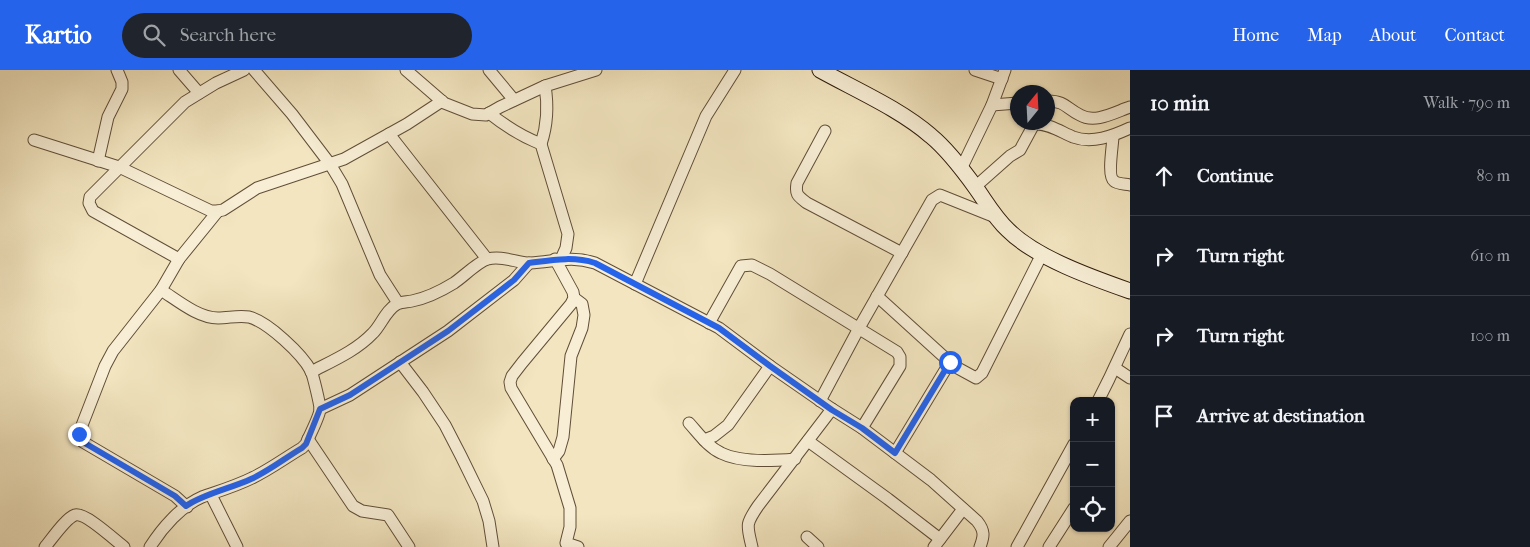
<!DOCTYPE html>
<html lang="en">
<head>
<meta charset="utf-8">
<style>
  :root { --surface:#171b24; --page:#20242c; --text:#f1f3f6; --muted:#9ea1a6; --line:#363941; --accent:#2563eb }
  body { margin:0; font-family:"IM FELL French Canon",serif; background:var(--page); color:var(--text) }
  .controls { position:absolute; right:15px; bottom:15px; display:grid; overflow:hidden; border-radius:10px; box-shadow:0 1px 4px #0004 }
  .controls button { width:45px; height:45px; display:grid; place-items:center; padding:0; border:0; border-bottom:1px solid var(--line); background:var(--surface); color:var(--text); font:25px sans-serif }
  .compass { position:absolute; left:1010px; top:15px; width:45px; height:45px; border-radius:50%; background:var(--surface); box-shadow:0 1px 4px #0004; rotate:18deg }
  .stop { position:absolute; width:15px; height:15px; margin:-11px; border:4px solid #2563eb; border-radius:50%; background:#fff }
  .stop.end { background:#2563eb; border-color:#fff; box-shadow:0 1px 5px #0008 }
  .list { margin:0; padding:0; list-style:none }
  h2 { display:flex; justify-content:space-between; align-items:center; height:65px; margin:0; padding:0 20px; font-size:21px }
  h2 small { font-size:16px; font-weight:400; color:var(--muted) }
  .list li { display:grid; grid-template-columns:32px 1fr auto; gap:15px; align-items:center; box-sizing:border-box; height:80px; padding:0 20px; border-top:1px solid var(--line) }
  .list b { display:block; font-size:19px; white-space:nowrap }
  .list em { font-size:16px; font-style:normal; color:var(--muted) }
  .icon { flex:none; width:28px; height:28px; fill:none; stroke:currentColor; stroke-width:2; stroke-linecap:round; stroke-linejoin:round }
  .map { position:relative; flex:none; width:1130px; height:477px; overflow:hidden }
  header { display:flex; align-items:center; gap:30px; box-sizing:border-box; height:70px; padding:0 25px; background:var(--accent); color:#fff }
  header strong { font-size:24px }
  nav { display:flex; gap:28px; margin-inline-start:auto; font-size:18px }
  .search { width:350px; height:45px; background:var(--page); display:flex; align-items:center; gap:12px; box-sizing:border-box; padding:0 18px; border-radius:28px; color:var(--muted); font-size:19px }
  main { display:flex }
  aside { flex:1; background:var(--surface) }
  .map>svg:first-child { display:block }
</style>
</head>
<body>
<header>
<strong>Kartio</strong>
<div class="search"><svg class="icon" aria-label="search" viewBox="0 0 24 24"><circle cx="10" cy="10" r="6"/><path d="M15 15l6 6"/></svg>Search here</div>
<nav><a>Home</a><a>Map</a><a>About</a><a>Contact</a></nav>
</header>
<main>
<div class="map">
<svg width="1130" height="477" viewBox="0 0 1130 477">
  <rect width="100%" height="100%" fill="#f2e5bf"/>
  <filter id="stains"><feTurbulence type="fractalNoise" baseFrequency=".004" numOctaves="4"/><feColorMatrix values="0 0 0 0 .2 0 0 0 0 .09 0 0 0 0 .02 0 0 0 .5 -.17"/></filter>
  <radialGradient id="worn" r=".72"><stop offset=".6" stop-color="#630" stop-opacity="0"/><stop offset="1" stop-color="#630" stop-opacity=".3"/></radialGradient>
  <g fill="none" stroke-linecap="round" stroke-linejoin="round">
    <g stroke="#614e38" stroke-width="13">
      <g id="street">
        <path d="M179 0 199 23"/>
        <path d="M254 0 292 44 330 94 342 114 380 205 398 233"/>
        <path d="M406 0 444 33 472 44 486 45 500 37 545 16 596 0"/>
        <path d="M489 0 514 30"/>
        <path d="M975 0 1002 9"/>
        <path d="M1048 31C1065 31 1066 38 1080 45 1095 54 1115 42 1130 37"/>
        <path d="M992 35 1018 33"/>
        <path d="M489 43C504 55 523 67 541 74L568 164 566 178 561 189"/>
        <path d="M825 61 797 113C795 125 798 126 807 133L902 183"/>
        <path d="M389 64 487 189"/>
        <path d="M1113 66C1113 74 1107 106 1114 111 1117 114 1126 114 1130 115"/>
        <path d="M34 70 119 97 211 141H218L223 140 257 118 344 89 407 54 442 31"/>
        <path d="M541 74C547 56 548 34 545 16"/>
        <path d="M98 91 108 47 122 19V12L117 0"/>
        <path d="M961 99 992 35 1005 0"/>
        <path d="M975 117 1010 86 1020 80 1033 56 1036 54C1050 54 1061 62 1073 67 1092 74 1113 66 1130 58"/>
        <path d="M179 189 93 141 89 133 90 127 185 32 216 13 244 0"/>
        <path d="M555 189 573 222 574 228 571 234 522 293 512 306 510 312 511 318 557 395 570 438V457L566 473 578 477"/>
        <path d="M635 214 706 46 735 0"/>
        <path d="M161 220 179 189 218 141"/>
        <path d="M877 226 954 296 976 308 982 303 1042 184"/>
        <path d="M709 253 741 196 752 195 770 204 897 282 900 287V296L862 358"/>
        <path d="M400 292 423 322 445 355 461 386 483 431 489 451 493 477"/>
        <path d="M1115 298 1130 308"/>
        <path d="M311 302C332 291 356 281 373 263 381 255 386 240 397 234 401 232 407 232 412 231 427 228 441 221 454 213 463 207 479 191 488 189 502 185 517 193 530 193 554 192 570 185 595 193L719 258 770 296 832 339 862 358 931 410 977 451C985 461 984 466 980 477"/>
        <path d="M820 331 859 258 932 130 940 125 995 147"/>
        <path d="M1098 331 1109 309 1130 264"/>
        <path d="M320 339 350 325 448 261 514 210 529 193"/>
        <path d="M689 353C699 364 708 377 721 383 741 393 773 391 795 389"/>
        <path d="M308 369 353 436 362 441 388 445 409 477"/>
        <path d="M704 370 714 366 728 355 770 296"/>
        <path d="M808 371 888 429 940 469"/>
        <path d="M895 383 950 292"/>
        <path d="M553 389 559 381 563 367 571 286 582 258 584 245 582 234 574 228"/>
        <path d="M211 425 237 477"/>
        <path d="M807 467 818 477"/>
        <path d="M45 477C51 470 66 448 75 445 85 442 115 470 124 477"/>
        <path d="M150 477C162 458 181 436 202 427 219 421 236 416 252 408 269 400 285 388 302 378L306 374C309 366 320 346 320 339 320 334 313 305 311 301 302 284 268 252 249 247 238 245 229 248 218 248 198 248 177 230 161 220L113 281 105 296 79 363 80 368 83 372 175 426 187 437"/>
        <path d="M752 477C747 455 745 455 758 436L832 339"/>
        <path d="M934 477 963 439"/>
        <path d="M1017 477 1074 374"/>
        <path d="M1049 477 1074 438"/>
        <path d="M1109 477 1130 451"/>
      </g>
    </g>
    <g stroke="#311c0b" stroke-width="17">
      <path id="secondary" d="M820 0C856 20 900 39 931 66 948 80 963 100 976 118 986 132 995 148 1008 160 1036 188 1093 208 1130 221"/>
    </g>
    <use href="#street" stroke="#f7eed5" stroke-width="11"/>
    <use href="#secondary" stroke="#f7eed5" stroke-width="15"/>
  </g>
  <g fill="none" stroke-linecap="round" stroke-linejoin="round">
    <path stroke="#2563eb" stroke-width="6" d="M79 364 80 368 83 372 175 426 186 436C203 424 232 418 251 409 269 401 285 388 302 378L306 374 320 339 350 325 448 261 514 210 529 193C552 190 573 186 595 193L719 258 770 296 832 340 862 358 895 383 950 292"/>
  </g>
  <rect width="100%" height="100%" filter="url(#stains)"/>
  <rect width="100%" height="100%" fill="url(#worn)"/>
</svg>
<div class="controls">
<button>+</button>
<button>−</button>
<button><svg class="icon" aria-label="locate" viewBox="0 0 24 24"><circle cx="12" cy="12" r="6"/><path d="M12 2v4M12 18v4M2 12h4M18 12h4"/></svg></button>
</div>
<svg class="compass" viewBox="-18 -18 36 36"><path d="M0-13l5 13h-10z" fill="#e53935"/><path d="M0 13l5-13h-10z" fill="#9ea1a6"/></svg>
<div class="stop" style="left:950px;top:292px"></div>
<div class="stop end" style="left:79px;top:364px"></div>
</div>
<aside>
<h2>10 min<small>Walk · 790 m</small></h2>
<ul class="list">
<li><svg class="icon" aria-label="ahead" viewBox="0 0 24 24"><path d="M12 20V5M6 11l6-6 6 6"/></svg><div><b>Continue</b></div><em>80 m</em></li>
<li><svg class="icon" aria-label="right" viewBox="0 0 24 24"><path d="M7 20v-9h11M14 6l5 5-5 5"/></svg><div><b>Turn right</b></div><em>610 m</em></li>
<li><svg class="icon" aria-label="right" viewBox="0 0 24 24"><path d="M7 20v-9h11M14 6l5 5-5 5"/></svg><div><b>Turn right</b></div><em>100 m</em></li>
<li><svg class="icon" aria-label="arrive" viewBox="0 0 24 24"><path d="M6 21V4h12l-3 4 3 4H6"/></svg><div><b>Arrive at destination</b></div></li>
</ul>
</aside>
</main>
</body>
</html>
